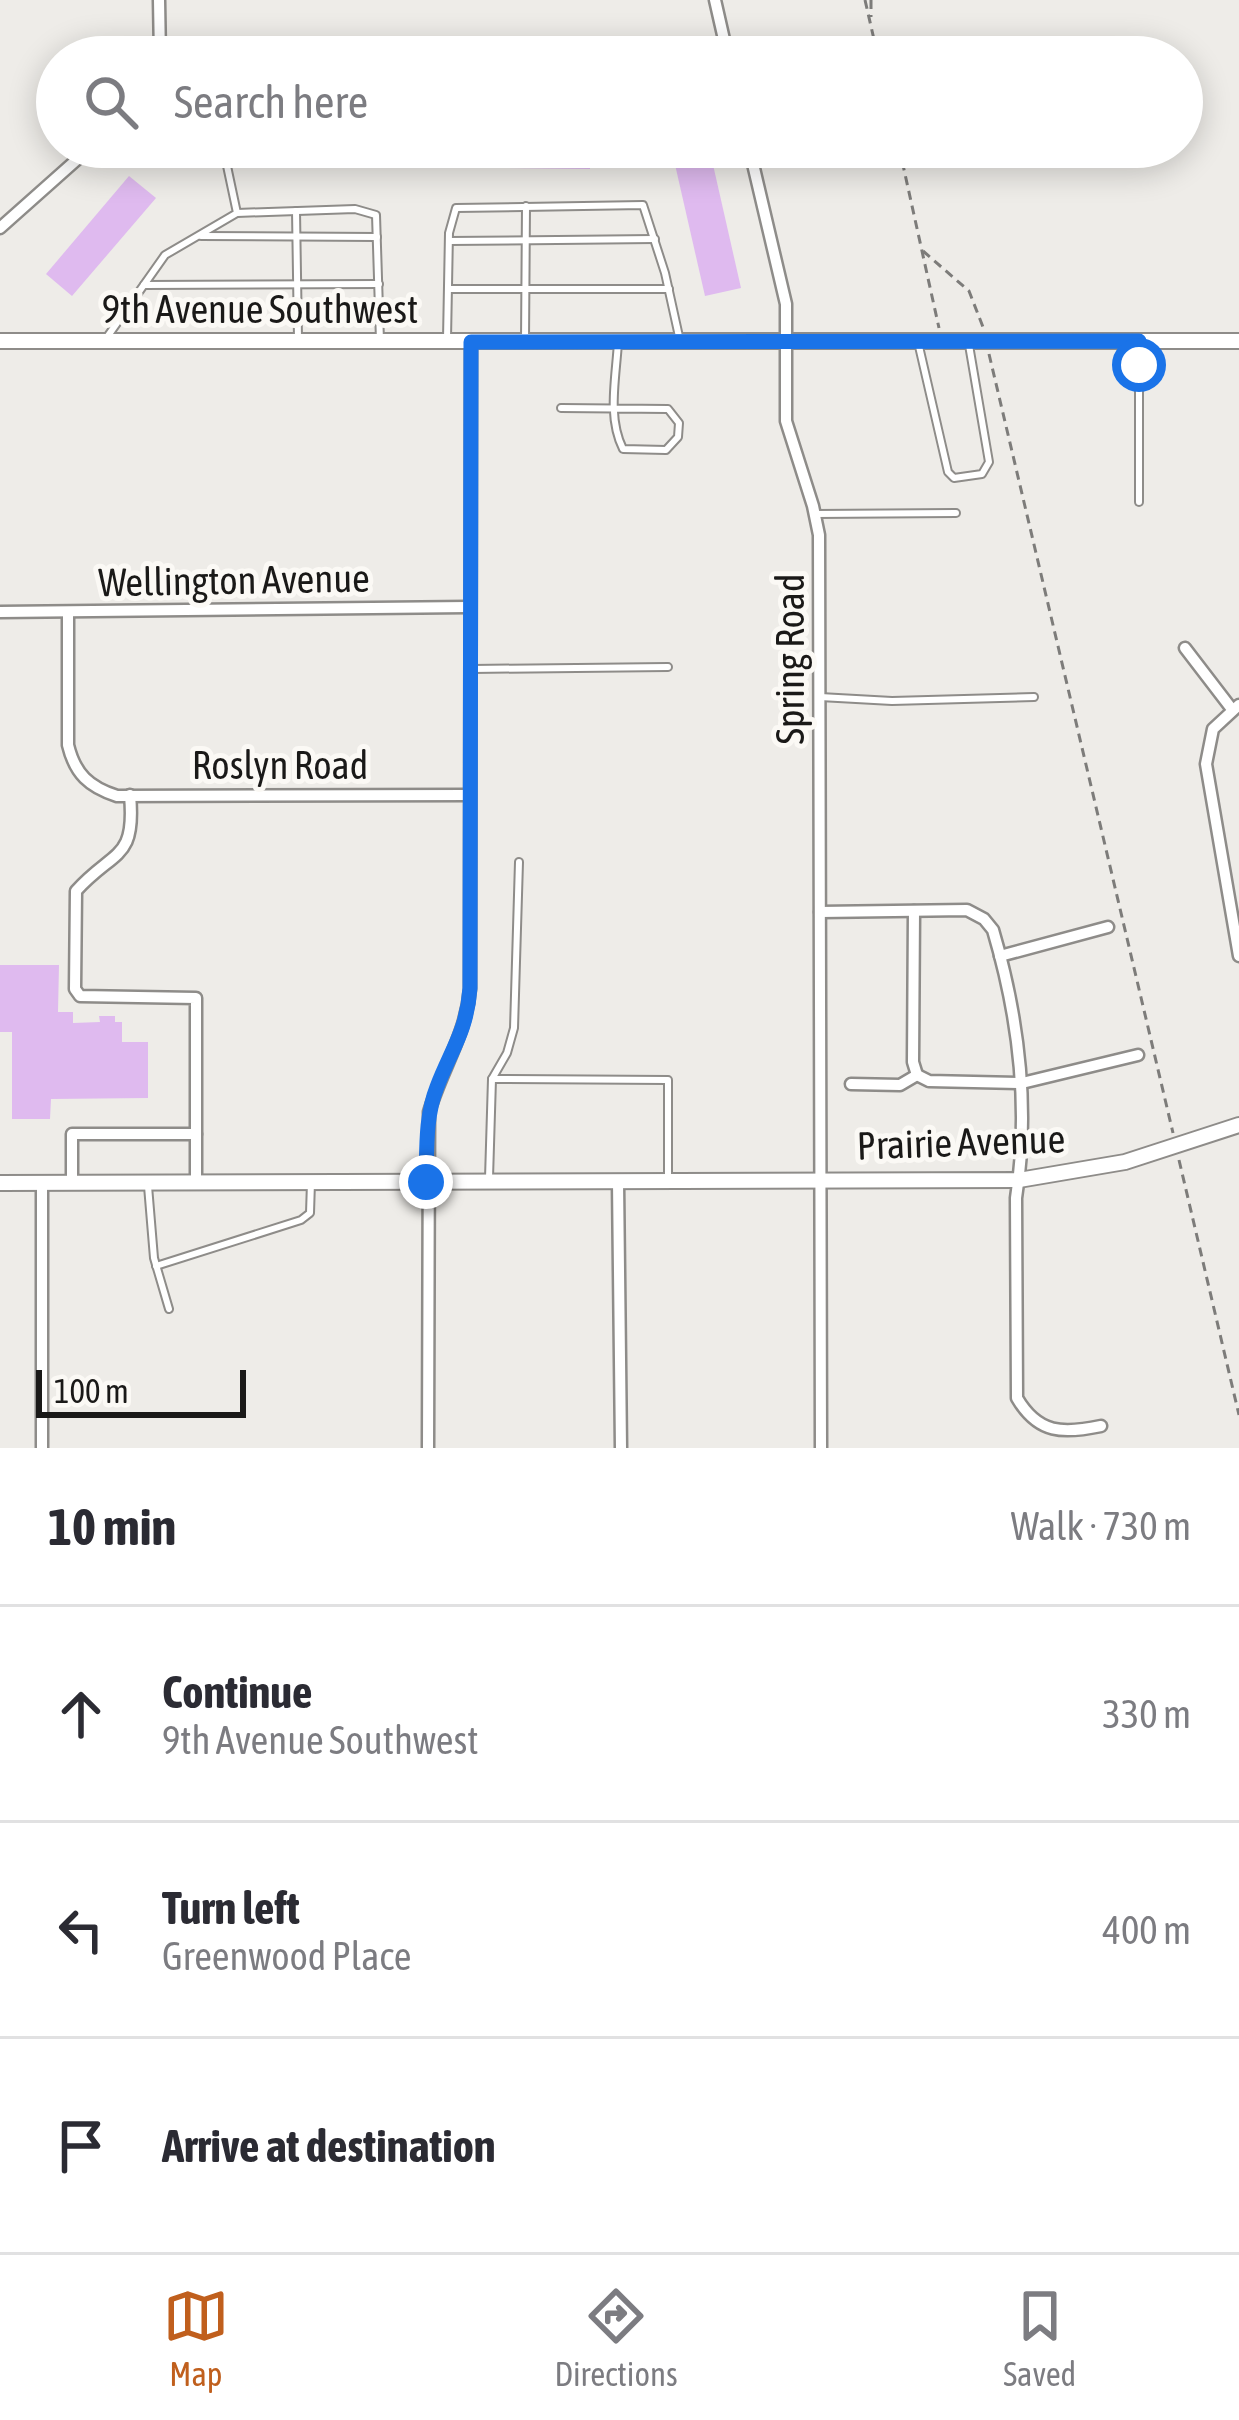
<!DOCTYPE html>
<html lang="en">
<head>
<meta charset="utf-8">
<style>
  :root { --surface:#fff; --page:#f2f2f3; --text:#2b2b33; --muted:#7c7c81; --line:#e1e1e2; --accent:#c05f1d }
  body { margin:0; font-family:"Asap Condensed",sans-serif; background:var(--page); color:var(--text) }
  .scale { position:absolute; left:36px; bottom:30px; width:210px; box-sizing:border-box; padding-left:12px; border:6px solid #1a1918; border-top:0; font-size:33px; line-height:42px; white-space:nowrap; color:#1a1918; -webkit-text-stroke:9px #fbf9f5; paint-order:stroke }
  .stop { position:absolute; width:36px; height:36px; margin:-27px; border:9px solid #1a73e8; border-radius:50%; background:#fff }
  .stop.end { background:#1a73e8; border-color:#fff; box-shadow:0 3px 12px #0008 }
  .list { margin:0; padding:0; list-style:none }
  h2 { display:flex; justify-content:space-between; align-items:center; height:156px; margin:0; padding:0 48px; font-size:51px }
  h2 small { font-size:39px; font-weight:400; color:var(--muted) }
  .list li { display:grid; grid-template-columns:78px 1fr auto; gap:36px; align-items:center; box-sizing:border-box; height:216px; padding:0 48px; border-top:3px solid var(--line) }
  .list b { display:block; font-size:45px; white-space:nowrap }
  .list p { margin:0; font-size:39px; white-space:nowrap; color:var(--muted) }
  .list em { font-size:39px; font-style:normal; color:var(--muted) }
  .icon { flex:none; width:66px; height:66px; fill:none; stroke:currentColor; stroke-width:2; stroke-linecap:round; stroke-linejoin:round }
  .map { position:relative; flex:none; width:1239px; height:1448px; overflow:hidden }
  .search { position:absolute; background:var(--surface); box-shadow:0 6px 30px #0003; left:36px; right:36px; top:36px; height:132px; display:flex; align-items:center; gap:30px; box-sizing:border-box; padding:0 42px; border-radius:66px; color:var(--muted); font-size:45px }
  .sheet { height:804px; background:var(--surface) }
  nav { display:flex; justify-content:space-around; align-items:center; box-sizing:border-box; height:168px; border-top:3px solid var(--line); background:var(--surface); font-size:33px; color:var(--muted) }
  nav a { display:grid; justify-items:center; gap:6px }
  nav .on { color:var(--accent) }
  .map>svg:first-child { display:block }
</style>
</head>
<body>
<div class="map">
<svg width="1239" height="1448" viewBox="0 0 1239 1448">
  <rect width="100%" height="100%" fill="#eeece8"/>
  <g fill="#dfbaef">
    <path d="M256 147H386V165L256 166Z"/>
    <path d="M431 147H590V169L430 167Z"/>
    <path d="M671 147H709L741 288 705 296Z"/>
    <path d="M129 176 156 198 72 296 46 274Z"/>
    <path d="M0 965H59L58 1012H73V1023L100 1022 99 1016H115V1022H122V1042H148V1098L51 1099 50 1119H12V1032H0Z"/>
  </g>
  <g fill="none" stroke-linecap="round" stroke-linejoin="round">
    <g stroke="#8e8c89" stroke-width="10">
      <g id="service">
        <path d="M296 211 298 338"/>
        <path d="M237 213 355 209 376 215 380 341"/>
        <path d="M201 236 377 237"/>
        <path d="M449 241 655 239"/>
        <path d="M144 285 379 284"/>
        <path d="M448 289H669"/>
        <path d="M447 339 449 233 456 208 643 205 665 273 680 341"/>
        <path d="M105 340 165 255 237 213 223 147"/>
        <path d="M525 341 526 206"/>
        <path d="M918 342 948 472 954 478 982 474 989 462 969 345"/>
        <path d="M561 408 668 409 679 423 678 437 666 450 623 449C607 417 616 378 618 342"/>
        <path d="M1139 502V345"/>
        <path d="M815 514 956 513"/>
        <path d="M472 669 668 667"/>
        <path d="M820 697 892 701 1034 697"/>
        <path d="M492 1079 668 1080V1178"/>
        <path d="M489 1178 492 1079 507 1053 514 1028 519 862"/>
        <path d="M148 1186 154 1258 169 1309"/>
        <path d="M156 1266 301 1220 310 1213 311 1182"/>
      </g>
    </g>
    <g stroke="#8e8c89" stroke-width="15">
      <g id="minor">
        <path d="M159 0 160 57"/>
        <path d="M715 0 728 57"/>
        <path d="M749 147 786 304V421L813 506 819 535 821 1448"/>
        <path d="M0 228 91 147"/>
        <path d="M0 612 468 607"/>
        <path d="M68 613V745C75 774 89 787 117 796L468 795"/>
        <path d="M1185 648 1231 708"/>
        <path d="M1239 705 1213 729 1206 764 1239 956"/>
        <path d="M914 911 913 1062 917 1075"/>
        <path d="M820 912 967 910 984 919 993 930C1019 1018 1030 1107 1016 1198L1017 1398C1038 1434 1063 1434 1101 1426"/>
        <path d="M1000 956 1108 927"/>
        <path d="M917 1075 929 1081 1022 1083 1138 1055"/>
        <path d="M851 1084 900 1085 917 1075"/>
        <path d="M196 1134V1182"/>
        <path d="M42 1182V1448"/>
        <path d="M72 1182V1134H196V998L80 996 75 989 76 891C114 849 136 861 130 795"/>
        <path d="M618 1182 621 1448"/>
        <path d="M428 1448 429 1112C442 1069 466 1035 470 989L471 342"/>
      </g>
    </g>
    <g stroke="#8e8c89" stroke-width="18">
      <g id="tertiary">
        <path d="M0 341H1239"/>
        <path d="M0 1183 1019 1180 1125 1162 1239 1125"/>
      </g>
    </g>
    <g stroke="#7d7c7a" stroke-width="3" stroke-dasharray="9 6" stroke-linecap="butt">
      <path d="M865 0 878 57"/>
      <path d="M871 0V17"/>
      <path d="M899 147 939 328"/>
      <path d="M923 251 969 291 983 327"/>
      <path d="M989 354 1173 1133"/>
      <path d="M1179 1160 1239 1415"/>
    </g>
    <use href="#service" stroke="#fff" stroke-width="6"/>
    <use href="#minor" stroke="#fff" stroke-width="10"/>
    <use href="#tertiary" stroke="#fff" stroke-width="14"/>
  </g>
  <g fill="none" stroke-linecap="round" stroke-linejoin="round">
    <path stroke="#1a73e8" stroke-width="15" d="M426 1182C427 1150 425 1117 437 1087 451 1050 467 1031 470 988L471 342 1139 341V365"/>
  </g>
  <g text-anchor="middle" stroke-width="10" stroke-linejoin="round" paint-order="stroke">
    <g font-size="39" fill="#1a1918" stroke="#fbf9f5">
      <text x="260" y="323">9th Avenue Southwest</text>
      <text transform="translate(234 580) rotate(-1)" y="14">Wellington Avenue</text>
      <text transform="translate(790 659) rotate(-90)" y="14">Spring Road</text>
      <text x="280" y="779">Roslyn Road</text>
      <text transform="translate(961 1142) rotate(-2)" y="14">Prairie Avenue</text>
    </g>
  </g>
</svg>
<div class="scale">100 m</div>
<div class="stop" style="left:1139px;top:365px"></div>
<div class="stop end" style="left:426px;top:1182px"></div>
<div class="search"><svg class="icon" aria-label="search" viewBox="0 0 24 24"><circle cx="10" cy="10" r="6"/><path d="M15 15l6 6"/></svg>Search here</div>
</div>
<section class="sheet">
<h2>10 min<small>Walk · 730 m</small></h2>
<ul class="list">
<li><svg class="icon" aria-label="ahead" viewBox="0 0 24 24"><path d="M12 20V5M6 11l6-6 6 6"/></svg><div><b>Continue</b><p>9th Avenue Southwest</p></div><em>330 m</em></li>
<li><svg class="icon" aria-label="left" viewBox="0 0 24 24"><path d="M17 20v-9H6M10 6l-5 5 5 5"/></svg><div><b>Turn left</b><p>Greenwood Place</p></div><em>400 m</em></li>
<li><svg class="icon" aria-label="arrive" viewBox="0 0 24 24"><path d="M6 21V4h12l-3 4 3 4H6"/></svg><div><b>Arrive at destination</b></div></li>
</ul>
</section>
<nav>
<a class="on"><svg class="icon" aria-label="map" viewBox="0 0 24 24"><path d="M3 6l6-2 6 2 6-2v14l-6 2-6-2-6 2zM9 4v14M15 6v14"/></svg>Map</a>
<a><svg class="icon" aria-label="directions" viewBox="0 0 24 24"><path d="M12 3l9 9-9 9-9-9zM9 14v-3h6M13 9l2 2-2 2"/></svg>Directions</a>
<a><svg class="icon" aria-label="saved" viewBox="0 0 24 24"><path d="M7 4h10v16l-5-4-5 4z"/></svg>Saved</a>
</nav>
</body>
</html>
